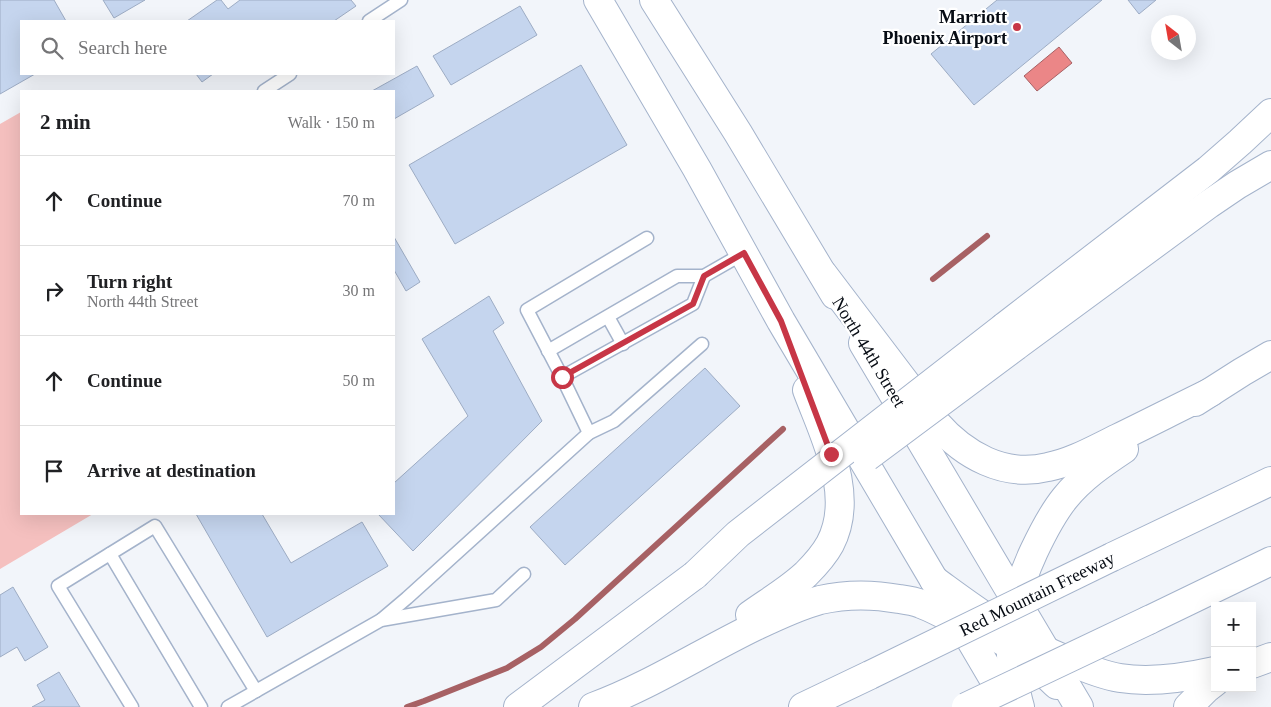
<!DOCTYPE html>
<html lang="en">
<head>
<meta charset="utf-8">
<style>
  :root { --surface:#fff; --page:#f6f6f6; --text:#202124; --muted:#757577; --line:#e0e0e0 }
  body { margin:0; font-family:Georgia,serif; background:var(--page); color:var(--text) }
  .controls { position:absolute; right:15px; bottom:15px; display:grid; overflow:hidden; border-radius:0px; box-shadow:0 5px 20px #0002 }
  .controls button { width:45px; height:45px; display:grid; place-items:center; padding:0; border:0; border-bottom:1px solid var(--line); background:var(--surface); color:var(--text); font:25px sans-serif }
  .compass { position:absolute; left:1151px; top:15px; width:45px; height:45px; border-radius:50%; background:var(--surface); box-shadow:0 5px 20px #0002; rotate:329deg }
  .stop { position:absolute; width:15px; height:15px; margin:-11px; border:4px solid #c73646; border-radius:50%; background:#fff }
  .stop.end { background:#c73646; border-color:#fff; box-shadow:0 1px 5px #0008 }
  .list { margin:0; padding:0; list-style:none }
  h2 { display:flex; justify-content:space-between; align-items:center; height:65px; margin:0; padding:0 20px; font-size:21px }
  h2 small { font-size:16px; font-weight:400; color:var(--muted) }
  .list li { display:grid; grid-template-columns:32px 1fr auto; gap:15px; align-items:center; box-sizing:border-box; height:90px; padding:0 20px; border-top:1px solid var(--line) }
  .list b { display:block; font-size:19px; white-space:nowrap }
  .list p { margin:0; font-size:16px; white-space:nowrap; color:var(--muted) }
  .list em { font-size:16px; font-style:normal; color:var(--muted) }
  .icon { flex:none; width:28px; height:28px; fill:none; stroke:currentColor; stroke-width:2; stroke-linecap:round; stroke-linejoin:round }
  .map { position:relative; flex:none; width:1271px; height:707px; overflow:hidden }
  .search { position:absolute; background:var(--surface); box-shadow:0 5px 20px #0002; left:20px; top:20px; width:375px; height:55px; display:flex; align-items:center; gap:12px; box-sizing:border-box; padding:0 18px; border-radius:0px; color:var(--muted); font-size:19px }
  .panel { position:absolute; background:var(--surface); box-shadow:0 5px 20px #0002; left:20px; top:90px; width:375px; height:425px; border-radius:0px }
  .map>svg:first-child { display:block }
</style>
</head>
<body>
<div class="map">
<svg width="1271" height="707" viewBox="0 0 1271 707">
  <rect width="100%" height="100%" fill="#f2f5fa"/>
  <path fill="#f5c0bf" d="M21 112V514H93L0 569V124Z"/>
  <path fill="#eb8687" stroke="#a76164" d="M1059 47 1072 63 1037 91 1024 76Z"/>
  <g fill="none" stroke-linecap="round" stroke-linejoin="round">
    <g stroke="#a76164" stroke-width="6">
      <path d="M933 279 987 236"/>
      <path d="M407 707 424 701 507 668 541 647 575 619 783 429"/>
    </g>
  </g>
  <g fill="#c5d5ee" stroke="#9dacc4">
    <path d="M0 0H54L66 21H21V74H35L0 94Z"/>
    <path d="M103 0H145L114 18Z"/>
    <path d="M217 0H221L228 9 240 0H351L356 6 334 21H187Z"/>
    <path d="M997 0H1102L974 105 931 54Z"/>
    <path d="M1128 0H1156L1139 14Z"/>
    <path d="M520 6 537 35 451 85 433 56Z"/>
    <path d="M581 65 627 145 455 244 409 165Z"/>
    <path d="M417 66 434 96 394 119V91H372Z"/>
    <path d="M196 74H213L202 82Z"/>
    <path d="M394 237 420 282 406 291 394 270Z"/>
    <path d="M489 296 504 323 493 331 542 421 413 551 378 514H394V483L468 416 422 339Z"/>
    <path d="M705 368 740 406 565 565 530 527Z"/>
    <path d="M196 514H262L291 563 362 522 388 566 267 637Z"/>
    <path d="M13 587 48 647 25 661 17 647 0 657V595Z"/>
    <path d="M59 672 80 707H32L45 700 37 685Z"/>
  </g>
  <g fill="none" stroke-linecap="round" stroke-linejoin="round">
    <g stroke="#a4b3cb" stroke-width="15">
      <g id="service">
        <path d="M369 21 401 0"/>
        <path d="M264 91 290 74"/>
        <path d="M608 317 623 344"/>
        <path d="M548 351 677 276H704L744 253"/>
        <path d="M562 377 693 304 704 276"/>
        <path d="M589 433 614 421 702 344"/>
        <path d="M110 554 201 707"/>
        <path d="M381 620 407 598 589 433 562 377 527 310 647 238"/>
        <path d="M132 707 58 586 155 526 256 691"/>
        <path d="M228 707 381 620 496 600 524 574"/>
      </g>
    </g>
    <g stroke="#a4b3cb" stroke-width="30">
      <g id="primary">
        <path d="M598 0 697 169 781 321 934 580 960 622 1010 707"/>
        <path d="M654 0 738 133 835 295"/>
        <path d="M863 343 1079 707"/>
        <path d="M750 615C768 602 789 590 806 574 815 565 824 555 830 544 856 495 824 436 807 390"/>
        <path d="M593 707C650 686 702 652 756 626 777 616 798 606 820 600 846 594 872 594 899 599 906 600 914 601 921 604 932 608 942 614 952 618 972 627 992 634 1011 646 1028 656 1042 671 1057 685"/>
      </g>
    </g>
    <g stroke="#a4b3cb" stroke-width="30">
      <g id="motorway">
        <path d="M823 274 936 423C964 455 1004 478 1048 467 1073 462 1095 449 1118 438 1149 423 1180 407 1211 392"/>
        <path d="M1004 327 1208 170 1240 142 1271 113"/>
        <path d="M1016 346 1209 204 1237 185 1271 165"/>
        <path d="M1195 402 1242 372 1271 355"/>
        <path d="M1112 557 1271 481"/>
        <path d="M934 580C956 596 977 612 1000 626 1022 640 1045 651 1069 661 1085 668 1102 675 1120 678 1151 683 1184 678 1215 671"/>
        <path d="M1149 620 1271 561"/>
        <path d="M1252 664 1271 657"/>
        <path d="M518 707 695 575"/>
        <path d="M803 707 870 675"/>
        <path d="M1020 707C1017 697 1015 687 1013 677 1006 634 1016 589 1034 551 1043 532 1052 514 1065 498 1081 478 1103 463 1124 449"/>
        <path d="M1188 707 1206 689 1215 682"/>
      </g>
    </g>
    <use href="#service" stroke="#fff" stroke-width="12"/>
    <use href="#primary" stroke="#fff" stroke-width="28"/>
    <use href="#motorway" stroke="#fff" stroke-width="28"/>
    <g stroke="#a4b3cb" stroke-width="30" stroke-linecap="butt">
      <g id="motorway-bridge">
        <path d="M867 457 1016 346"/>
        <path d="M695 575 738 534 1004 327"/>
        <path d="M870 675 1112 557"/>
        <path d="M966 707 1149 620"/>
      </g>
    </g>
    <use href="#motorway-bridge" stroke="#fff" stroke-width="28"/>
  </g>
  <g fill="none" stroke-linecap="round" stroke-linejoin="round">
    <path stroke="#c73646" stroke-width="6" d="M562 377 693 304 704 276 744 253 781 321 831 454"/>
  </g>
  <circle fill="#c73646" stroke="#fff" stroke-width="2" cx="1017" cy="27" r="5"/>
  <g text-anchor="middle" stroke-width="4.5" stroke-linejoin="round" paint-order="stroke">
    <g font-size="18" font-weight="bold" fill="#070c14" stroke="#fff" text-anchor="end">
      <text x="1007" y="23">Marriott<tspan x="1007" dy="21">Phoenix Airport</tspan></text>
    </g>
    <g font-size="18" fill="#070c14" stroke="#fff">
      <text transform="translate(869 352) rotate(59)" y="6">North 44th Street</text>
      <text transform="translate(1037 594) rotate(-26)" y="6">Red Mountain Freeway</text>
    </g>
  </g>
</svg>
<div class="controls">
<button>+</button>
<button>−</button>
</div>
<svg class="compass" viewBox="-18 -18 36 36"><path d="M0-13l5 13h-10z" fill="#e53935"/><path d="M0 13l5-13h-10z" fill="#757577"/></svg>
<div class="stop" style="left:562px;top:377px"></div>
<div class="stop end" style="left:831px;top:454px"></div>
<div class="search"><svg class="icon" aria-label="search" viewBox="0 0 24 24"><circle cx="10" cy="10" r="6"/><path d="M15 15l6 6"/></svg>Search here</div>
<section class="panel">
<h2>2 min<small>Walk · 150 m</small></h2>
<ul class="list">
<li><svg class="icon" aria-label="ahead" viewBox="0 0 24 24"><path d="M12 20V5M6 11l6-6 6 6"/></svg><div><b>Continue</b></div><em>70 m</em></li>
<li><svg class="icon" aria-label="right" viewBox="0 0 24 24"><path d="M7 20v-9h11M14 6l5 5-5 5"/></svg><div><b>Turn right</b><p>North 44th Street</p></div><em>30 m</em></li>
<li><svg class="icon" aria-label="ahead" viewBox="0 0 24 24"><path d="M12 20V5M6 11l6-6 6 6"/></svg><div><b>Continue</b></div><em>50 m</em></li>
<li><svg class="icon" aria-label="arrive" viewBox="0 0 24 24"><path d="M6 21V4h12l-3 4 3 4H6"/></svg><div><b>Arrive at destination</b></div></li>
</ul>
</section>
</div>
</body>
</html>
